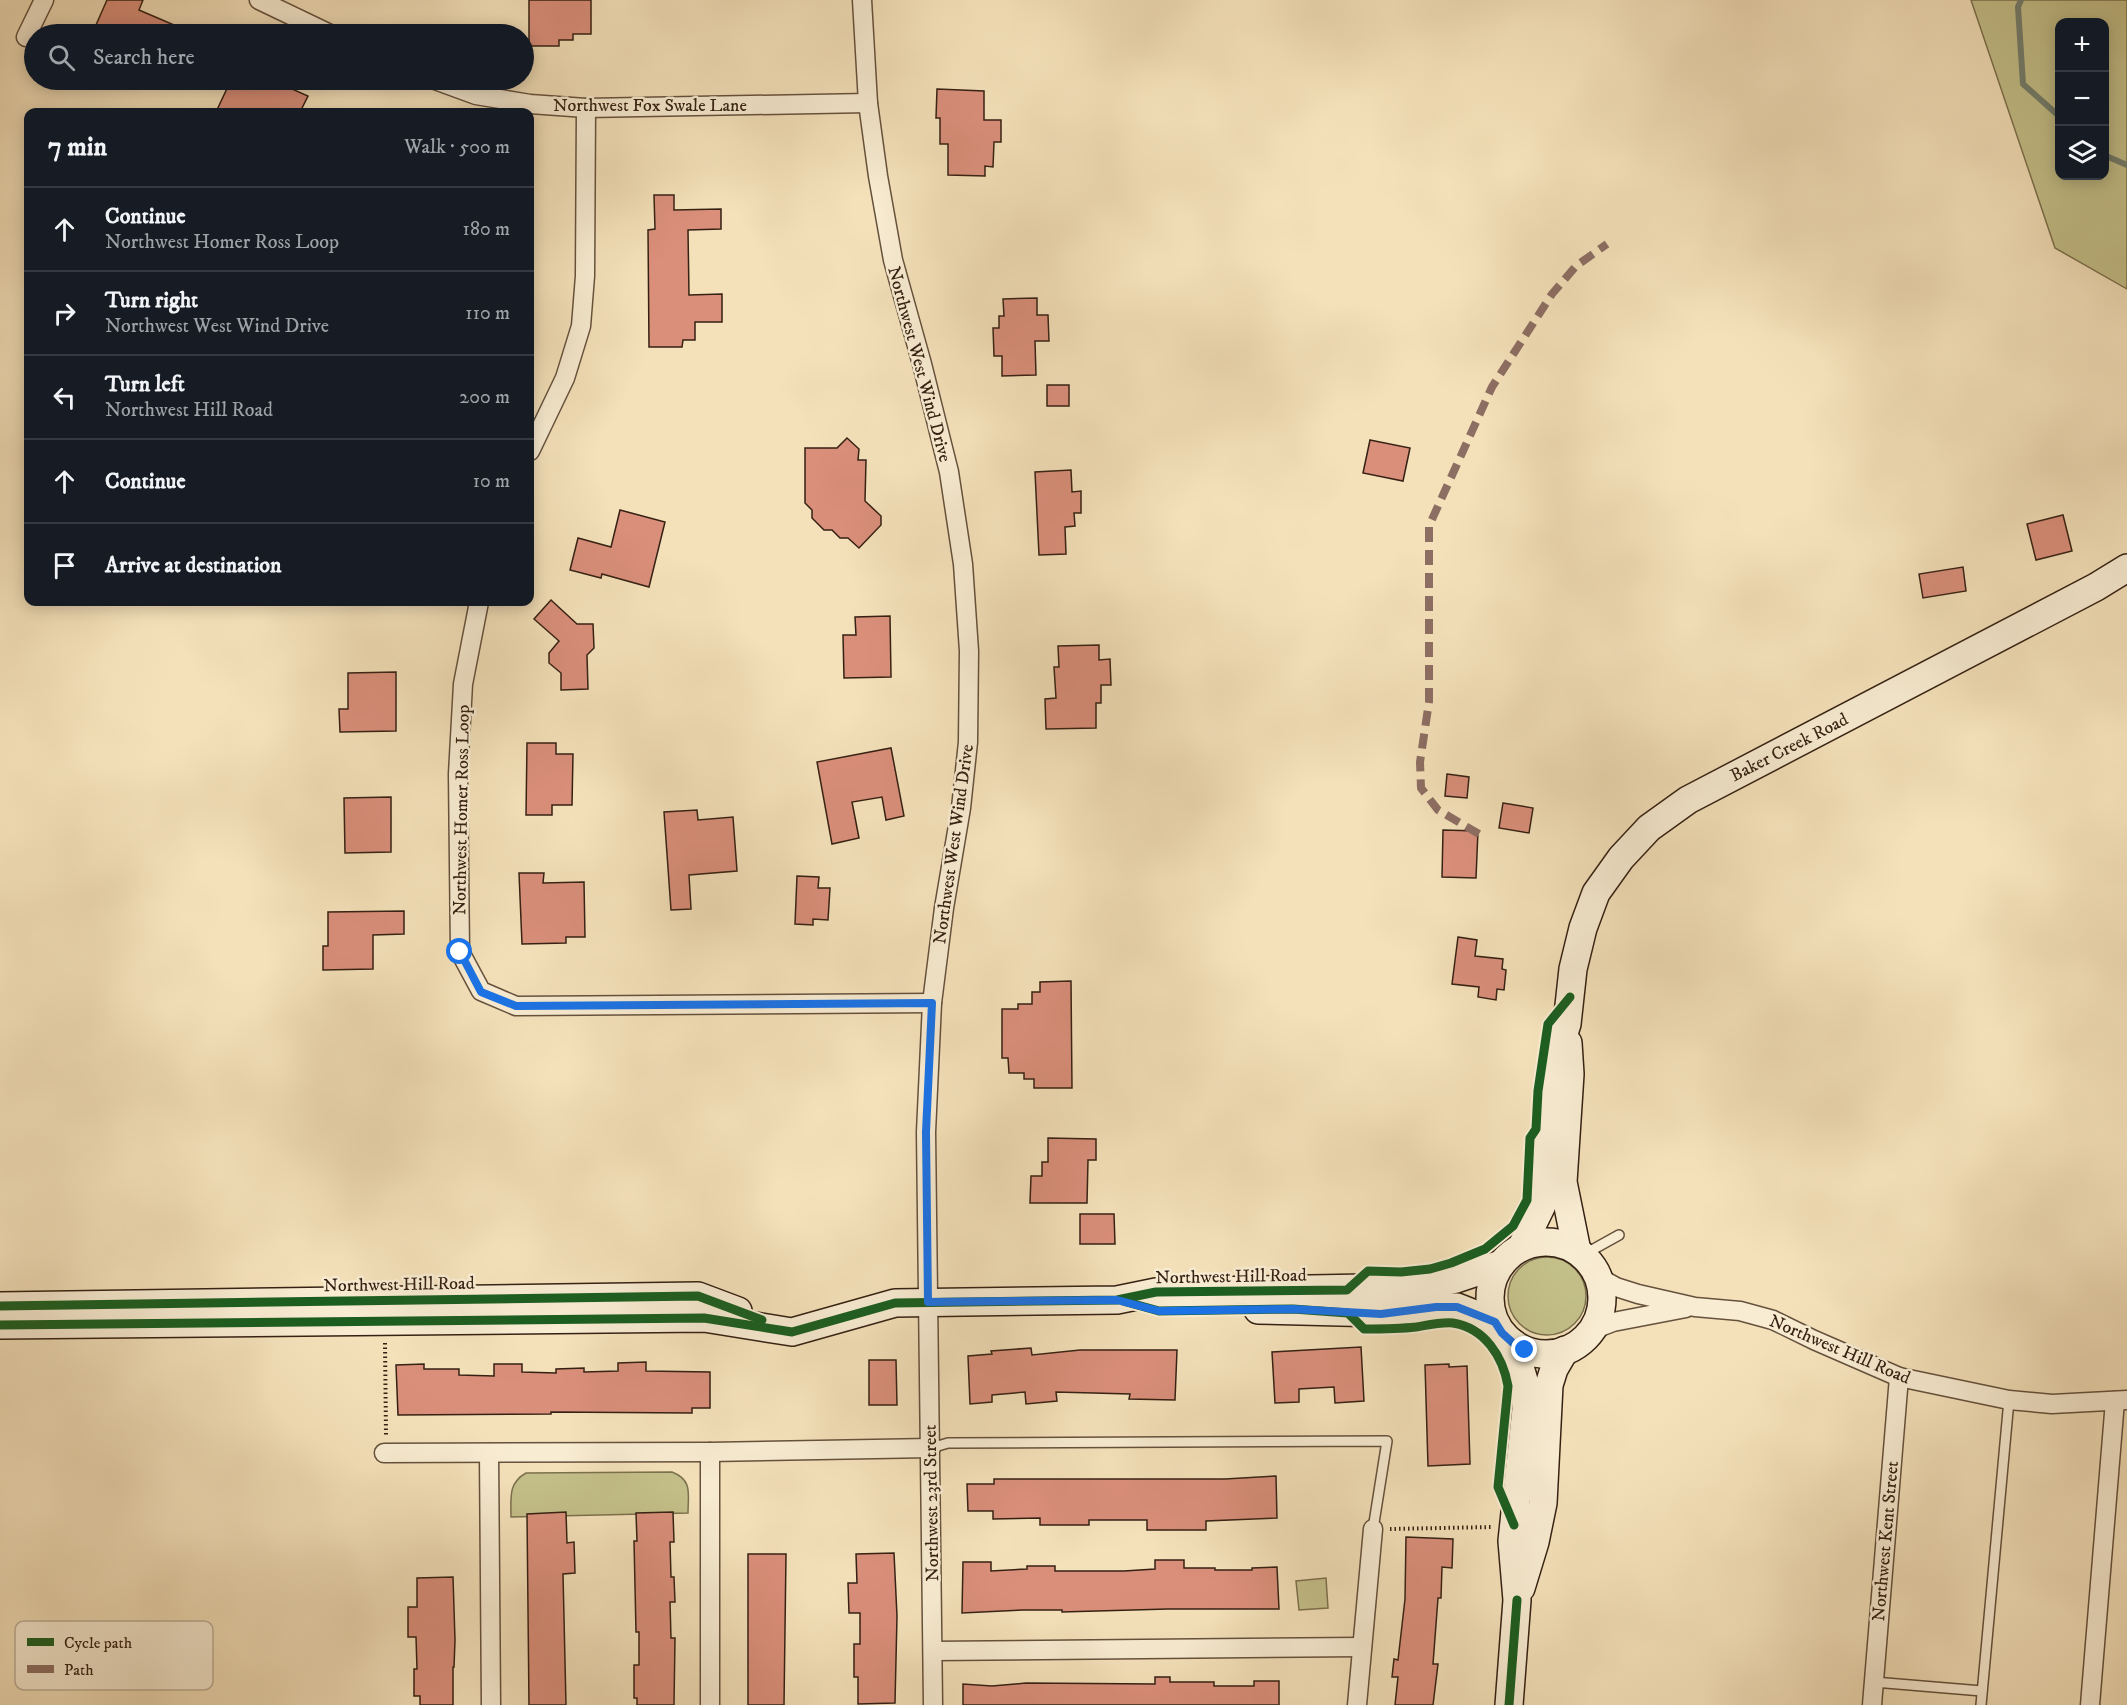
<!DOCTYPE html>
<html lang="en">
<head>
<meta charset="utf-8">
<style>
  :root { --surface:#171b24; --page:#242831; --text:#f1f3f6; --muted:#9ea1a6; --line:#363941 }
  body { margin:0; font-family:"IM FELL DW Pica",serif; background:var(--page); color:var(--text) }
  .controls { position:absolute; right:18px; top:18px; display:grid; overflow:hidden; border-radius:12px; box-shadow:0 3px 15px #0003 }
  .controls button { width:54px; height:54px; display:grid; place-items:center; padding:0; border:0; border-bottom:2px solid var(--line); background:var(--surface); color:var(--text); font:30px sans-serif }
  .stop { position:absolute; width:18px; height:18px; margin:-14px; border:4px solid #1a73e8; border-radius:50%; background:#fff }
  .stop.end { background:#1a73e8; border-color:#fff; box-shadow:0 2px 6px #0008 }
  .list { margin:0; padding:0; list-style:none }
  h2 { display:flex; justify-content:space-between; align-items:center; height:78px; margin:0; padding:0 24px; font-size:26px }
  h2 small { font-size:20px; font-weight:400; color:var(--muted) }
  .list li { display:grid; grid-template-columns:39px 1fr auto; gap:18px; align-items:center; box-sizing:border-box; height:84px; padding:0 24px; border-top:2px solid var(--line) }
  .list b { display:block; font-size:22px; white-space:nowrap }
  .list p { margin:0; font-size:20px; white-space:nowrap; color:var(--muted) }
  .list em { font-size:20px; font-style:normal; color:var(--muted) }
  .icon { flex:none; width:33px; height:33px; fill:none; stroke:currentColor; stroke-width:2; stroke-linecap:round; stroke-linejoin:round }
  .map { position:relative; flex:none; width:2127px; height:1705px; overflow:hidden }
  .search { position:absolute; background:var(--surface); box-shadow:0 3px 15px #0003; left:24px; top:24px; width:510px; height:66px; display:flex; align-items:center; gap:15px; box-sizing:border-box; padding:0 21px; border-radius:33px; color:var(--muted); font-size:22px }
  .panel { position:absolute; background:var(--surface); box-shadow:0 3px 15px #0003; left:24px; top:108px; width:510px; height:498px; border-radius:12px }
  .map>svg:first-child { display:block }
</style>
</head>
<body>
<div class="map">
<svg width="2127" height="1705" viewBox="0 0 2127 1705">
  <rect width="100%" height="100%" fill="#f4e1ba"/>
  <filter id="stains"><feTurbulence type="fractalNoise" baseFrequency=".00333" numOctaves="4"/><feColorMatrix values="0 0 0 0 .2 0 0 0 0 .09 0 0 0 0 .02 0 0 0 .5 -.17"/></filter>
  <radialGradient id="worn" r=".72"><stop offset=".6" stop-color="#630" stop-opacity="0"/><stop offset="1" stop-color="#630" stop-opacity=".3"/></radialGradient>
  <g fill="#c4c08a" stroke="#7c704e" stroke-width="1.5" fill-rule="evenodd">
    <path d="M1971 0H2127V289L2055 248ZM2104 22V176H2060V22Z"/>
    <circle cx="1547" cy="1296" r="39"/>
    <path d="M672 1472C693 1480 688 1494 688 1513L511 1517C511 1498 508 1483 526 1473Z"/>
    <path d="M1326 1578 1328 1608 1299 1610 1296 1581Z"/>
  </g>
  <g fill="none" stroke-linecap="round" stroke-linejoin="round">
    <g stroke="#737f6e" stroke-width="6">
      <path d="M2021 0 2018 7 2023 84 2060 117"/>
      <path d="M2104 155 2127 165"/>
    </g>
  </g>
  <g fill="#da8f7b" stroke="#352113" stroke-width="1.5">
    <path d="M107 0H143L139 10 195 34H92Z"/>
    <path d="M529 0H591V34H573V40H559V46H529Z"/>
    <path d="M231 80H272L308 96 300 112H216Z"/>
    <path d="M937 89 984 91V120H1001V142H994L993 167 985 166V176L948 175V144H940V118H936Z"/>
    <path d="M654 195H674V210L721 209V229L688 230 689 295 722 294V322H695V340H683L682 347H649L648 230 655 229Z"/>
    <path d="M1037 298V315H1048L1049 341H1035L1036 375 1002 376V356H994L993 328H999V316H1004L1003 299Z"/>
    <rect x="1047" y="385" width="22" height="21"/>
    <path d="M847 438 859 449 858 460H866L865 501 881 516V525L859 548 848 538H840L832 530H824L812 518V510L805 503V448H837Z"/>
    <path d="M1370 440 1410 448 1403 481 1363 473Z"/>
    <path d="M1071 470 1072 492 1081 491V513H1074L1075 526 1065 527 1066 554 1039 555 1035 472Z"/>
    <path d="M620 510 665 522 649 587 602 574 601 578 570 570 578 538 611 547Z"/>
    <path d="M2063 515 2072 551 2036 560 2027 524Z"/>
    <path d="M1963 567 1966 591 1923 598 1919 574Z"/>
    <path d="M551 600 577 624H593L594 648 587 655 588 689 561 690V673L549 663V653L559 641 534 619Z"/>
    <path d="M890 616 891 677 844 678 843 635H856L855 617Z"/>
    <path d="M1099 645V660L1110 659 1111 685H1101V703H1096V728L1046 729 1045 699 1056 698 1054 667H1059L1058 646Z"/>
    <path d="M396 672V731L340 732 339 709H348V673Z"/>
    <path d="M527 743H556V754H573L572 805H552V815H526Z"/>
    <path d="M891 748 904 816 886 820 882 797 852 802 859 838 832 844 817 762Z"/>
    <path d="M1447 774 1469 777 1467 798 1445 796Z"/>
    <path d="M391 797V852L345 853 344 798Z"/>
    <path d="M1503 803 1533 808 1529 833 1499 828Z"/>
    <path d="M697 810 698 820 733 817 737 871 689 875 691 909 671 910 664 812Z"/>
    <path d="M1443 830 1478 831 1476 878 1442 877Z"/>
    <path d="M519 873H544L543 883 584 882 585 937H566V943L522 944Z"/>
    <path d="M797 876 819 877 818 888H830L828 920 813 919V925L795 924Z"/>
    <path d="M404 911V934L373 935V969L323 970V946H328V912Z"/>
    <path d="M1458 937 1477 940 1475 956 1503 959 1502 969 1506 970 1504 990 1497 989 1496 1000 1478 997 1479 987 1452 984Z"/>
    <path d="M1071 981 1072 1088H1034V1079H1024V1073H1009L1008 1058H1002V1009H1018V1004H1032V992H1040V982Z"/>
    <path d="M1048 1138 1096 1139V1160H1088L1087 1203H1030L1031 1176H1042V1162H1048Z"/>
    <path d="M1080 1214H1114L1115 1244H1080Z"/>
    <path d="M1361 1347 1364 1401 1335 1403 1334 1387 1299 1389V1402L1275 1403 1272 1352Z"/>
    <path d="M1031 1348 1032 1355 1080 1350H1177L1175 1400 1129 1399 1130 1394 1056 1392 1057 1401 1026 1404 1025 1392 992 1395V1402L970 1404 968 1356 992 1354 991 1351Z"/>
    <path d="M869 1360H896L897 1405H869Z"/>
    <path d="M646 1362V1371L710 1372V1408H692V1413L551 1412V1414L398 1415 396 1365 424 1364V1369H459V1375L494 1376V1364H522V1372L556 1373V1369L584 1368V1372L618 1371V1363Z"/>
    <path d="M1449 1364V1367L1467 1366 1470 1464 1428 1466 1425 1365Z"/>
    <path d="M1276 1476 1277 1518 1206 1521V1530H1147V1520H1089V1525H1040V1518L993 1519V1511H968L967 1484H994V1479H1225Z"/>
    <path d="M566 1512 567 1543 574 1542 575 1573 563 1574 566 1705H529L527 1514Z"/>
    <path d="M673 1512 674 1542H670L671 1577H674L675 1602H670L671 1638H675L674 1705H637V1698H634V1665H639V1632H636L634 1541H637L636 1513Z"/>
    <path d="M1406 1537 1453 1539 1452 1568 1442 1567 1441 1598H1438L1433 1664H1438L1433 1705H1395L1398 1677H1392L1394 1659 1398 1660 1405 1599Z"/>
    <path d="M894 1553 897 1616 895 1703 858 1704V1677H854V1644H860V1613H849L848 1583H857L856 1554Z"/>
    <path d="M748 1554H786L784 1705H748Z"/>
    <path d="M1155 1560H1184V1568H1215V1570H1252V1568L1277 1567 1279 1609H1168L1062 1612V1610H1023L962 1613 963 1562H991V1571L1027 1569V1566H1055V1571H1124L1155 1569Z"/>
    <path d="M453 1577 455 1640 454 1667H453V1705H420V1696H414V1669H417L416 1637H408V1607H417V1578Z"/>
    <path d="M1155 1677H1170V1682H1214V1686H1254V1681H1279V1705H963V1684L992 1686 1026 1683 1155 1684Z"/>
  </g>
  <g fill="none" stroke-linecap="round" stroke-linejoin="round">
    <g stroke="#65513d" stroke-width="12">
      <g id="lane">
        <path d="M1583 1255 1619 1235"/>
        <path d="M931 1448 948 1443 1387 1441 1373 1529"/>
        <path d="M1874 1682 1982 1691"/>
        <path d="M1981 1705 2009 1400"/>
      </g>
    </g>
    <g stroke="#65513d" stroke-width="21">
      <g id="street">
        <path d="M259 0 330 34"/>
        <path d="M862 0 868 103 878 176 893 260 922 364 949 472 963 564 969 651 968 742 961 808 944 908 932 1003 926 1132 933 1705"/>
        <path d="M26 37 44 0"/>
        <path d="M435 80 476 95 530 104 586 108 868 103"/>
        <path d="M530 451 565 378 581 326 585 276 586 108"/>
        <path d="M479 602 463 684 458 774 460 952 481 991 516 1006 932 1003"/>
        <path d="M1598 1277 1616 1287 1638 1294 1695 1307 1740 1311 1773 1320 1814 1340 1899 1377 2009 1400 2052 1404 2127 1400"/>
        <path d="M1592 1330 1613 1322 1686 1308"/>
        <path d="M710 1452V1705"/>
        <path d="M384 1453 710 1452 931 1448"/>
        <path d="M489 1453 491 1705"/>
        <path d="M933 1651 1362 1647"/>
        <path d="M1357 1705 1373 1529"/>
        <path d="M1872 1705 1899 1377"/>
        <path d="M2090 1705 2115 1401"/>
      </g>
    </g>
    <g stroke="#352113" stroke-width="30">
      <g id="secondary">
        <path d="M1568 1043 1570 1074 1563 1182 1577 1251"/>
        <circle cx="1546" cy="1298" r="56"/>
        <path d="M1522 1246 1542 1205 1546 1179 1547 1108 1551 1074 1567 1024 1573 969 1583 928 1596 893 1621 858 1649 828 1688 800 2096 587 2127 568"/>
        <path d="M0 1306 698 1296 738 1311"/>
        <path d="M1258 1310 1381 1313 1436 1307H1457L1495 1322"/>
        <path d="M0 1325 704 1318 792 1332 895 1303 1117 1300 1156 1292 1420 1287 1456 1279 1501 1264"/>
        <path d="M1521 1588 1535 1542 1543 1503 1549 1385 1554 1369 1565 1350"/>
        <path d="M1509 1705 1517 1600 1512 1541 1526 1409 1525 1384 1513 1343"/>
      </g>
    </g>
    <g stroke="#352113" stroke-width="4" stroke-dasharray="1.5 3" stroke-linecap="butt">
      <path d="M385 1343 386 1435"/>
      <path d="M1390 1529 1493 1527"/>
    </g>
    <use href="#lane" stroke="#f8ecd2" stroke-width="9"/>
    <use href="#street" stroke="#f8ecd2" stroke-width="18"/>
    <use href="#secondary" stroke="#f8ecd2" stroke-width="27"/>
    <path stroke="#8d6e63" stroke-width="8" stroke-dasharray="15 8" stroke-linecap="butt" d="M1479 834 1438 810 1421 788 1420 762 1429 702V526L1492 387 1552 294 1576 266 1607 244"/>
    <g stroke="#f8ecd2" stroke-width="13">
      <g id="cycleway">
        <path d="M1123 1301 1159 1311 1293 1309 1348 1313 1364 1329C1381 1329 1398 1329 1416 1327 1428 1325 1441 1322 1453 1323 1485 1328 1503 1357 1508 1386L1498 1487 1514 1525"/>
        <path d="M0 1306 698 1296 762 1320"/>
        <path d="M0 1325 704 1318 792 1332 895 1303 1117 1300 1156 1292 1347 1290 1368 1271 1401 1272 1430 1269 1451 1263 1485 1249 1513 1226 1527 1200 1530 1138 1536 1129 1538 1091 1548 1024 1570 997"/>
        <path d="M1509 1705 1517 1600"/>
      </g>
    </g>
    <use href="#cycleway" stroke="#1b5e20" stroke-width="9"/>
  </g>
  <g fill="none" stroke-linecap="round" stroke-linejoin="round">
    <path stroke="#1a73e8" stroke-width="8" d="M460 952 481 992 516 1006 932 1003 926 1132 928 1302 1117 1300 1159 1311 1293 1309 1381 1314 1436 1307H1457L1495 1322 1502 1333 1513 1343 1525 1350"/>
  </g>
  <g text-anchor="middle" stroke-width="5" stroke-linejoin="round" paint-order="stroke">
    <g font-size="18" fill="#352113" stroke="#f8ecd2">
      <text x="650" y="111">Northwest Fox Swale Lane</text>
      <text transform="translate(920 364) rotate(75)" y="6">Northwest West Wind Drive</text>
      <text transform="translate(1789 747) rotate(-27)" y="6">Baker Creek Road</text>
      <text transform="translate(461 810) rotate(-89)" y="6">Northwest Homer Ross Loop</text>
      <text transform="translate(953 844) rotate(-82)" y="6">Northwest West Wind Drive</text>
      <text transform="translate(1231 1276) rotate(-1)" y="6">Northwest Hill Road</text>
      <text transform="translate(399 1284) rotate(-1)" y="6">Northwest Hill Road</text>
      <text transform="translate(1840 1349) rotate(23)" y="6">Northwest Hill Road</text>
      <text transform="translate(931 1503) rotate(-91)" y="6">Northwest 23rd Street</text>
      <text transform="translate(1885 1541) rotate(-85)" y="6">Northwest Kent Street</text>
    </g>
  </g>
  <rect x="15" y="1621" width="198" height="69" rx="9" fill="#f8ecd2" stroke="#beaf99" stroke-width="1.5"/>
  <rect x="27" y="1638" width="27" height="8" fill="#1b5e20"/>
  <rect x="27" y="1665" width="27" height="8" fill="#8d6e63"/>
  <g font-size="16" fill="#352113">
    <text x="64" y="1648">Cycle path</text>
    <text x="64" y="1675">Path</text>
  </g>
  <rect width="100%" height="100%" filter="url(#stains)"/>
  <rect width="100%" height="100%" fill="url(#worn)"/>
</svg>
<div class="controls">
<button>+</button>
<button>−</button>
<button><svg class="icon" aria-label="layers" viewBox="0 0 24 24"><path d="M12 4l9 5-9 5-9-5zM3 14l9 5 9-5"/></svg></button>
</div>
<div class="stop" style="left:460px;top:952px"></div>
<div class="stop end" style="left:1525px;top:1350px"></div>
<div class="search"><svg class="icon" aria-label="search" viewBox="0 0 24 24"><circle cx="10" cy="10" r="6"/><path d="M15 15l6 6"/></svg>Search here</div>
<section class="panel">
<h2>7 min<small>Walk · 500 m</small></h2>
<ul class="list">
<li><svg class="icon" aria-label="ahead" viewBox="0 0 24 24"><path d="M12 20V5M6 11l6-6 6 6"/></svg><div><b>Continue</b><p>Northwest Homer Ross Loop</p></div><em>180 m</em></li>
<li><svg class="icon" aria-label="right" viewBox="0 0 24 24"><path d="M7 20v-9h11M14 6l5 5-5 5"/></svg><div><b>Turn right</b><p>Northwest West Wind Drive</p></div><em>110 m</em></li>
<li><svg class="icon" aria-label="left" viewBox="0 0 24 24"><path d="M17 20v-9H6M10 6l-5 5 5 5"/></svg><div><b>Turn left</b><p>Northwest Hill Road</p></div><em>200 m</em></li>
<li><svg class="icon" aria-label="ahead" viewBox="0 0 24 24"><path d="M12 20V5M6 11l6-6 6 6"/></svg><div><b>Continue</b></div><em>10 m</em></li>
<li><svg class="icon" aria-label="arrive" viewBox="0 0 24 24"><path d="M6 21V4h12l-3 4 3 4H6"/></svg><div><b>Arrive at destination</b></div></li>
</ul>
</section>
</div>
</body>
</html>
